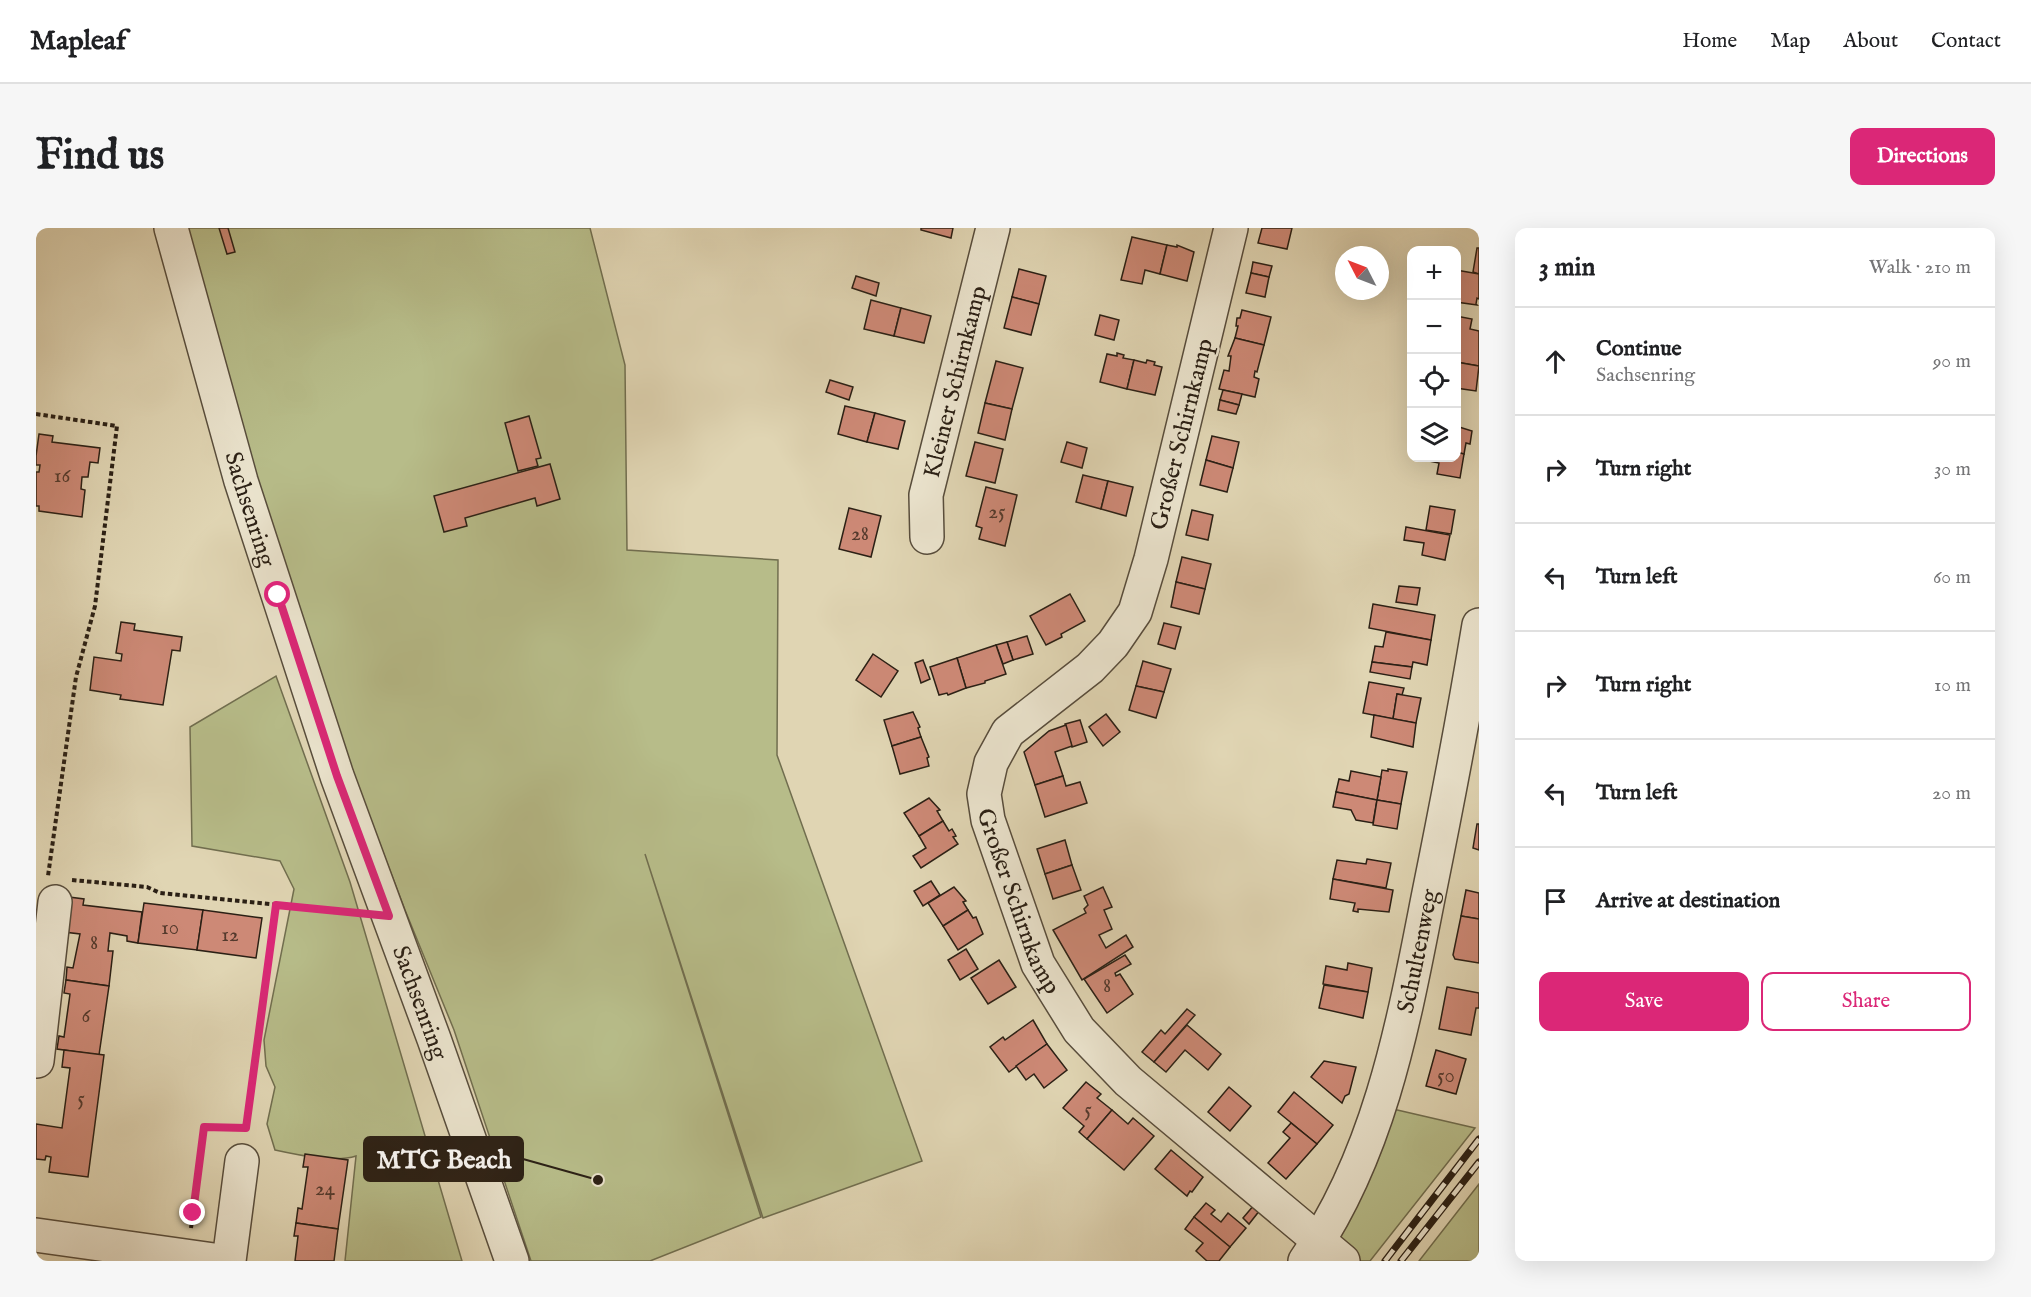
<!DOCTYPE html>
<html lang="en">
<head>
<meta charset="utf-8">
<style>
  :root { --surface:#fff; --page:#f6f6f6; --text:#202124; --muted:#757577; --line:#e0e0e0; --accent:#db2777 }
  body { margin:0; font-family:"IM FELL English",serif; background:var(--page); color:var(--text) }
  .controls { position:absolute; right:18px; top:18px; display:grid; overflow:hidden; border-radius:12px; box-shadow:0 6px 24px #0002 }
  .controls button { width:54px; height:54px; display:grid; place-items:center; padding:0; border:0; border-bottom:2px solid var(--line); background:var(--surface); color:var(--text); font:30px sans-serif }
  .compass { position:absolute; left:1299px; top:18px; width:54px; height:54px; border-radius:50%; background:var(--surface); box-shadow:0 6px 24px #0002; rotate:312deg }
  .stop { position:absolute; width:18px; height:18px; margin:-14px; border:4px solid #db2777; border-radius:50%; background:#fff }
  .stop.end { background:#db2777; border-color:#fff; box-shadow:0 2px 6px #0008 }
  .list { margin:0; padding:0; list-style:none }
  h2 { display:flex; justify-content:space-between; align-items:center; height:78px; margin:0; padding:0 24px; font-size:26px }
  h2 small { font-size:20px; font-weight:400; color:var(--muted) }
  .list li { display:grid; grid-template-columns:39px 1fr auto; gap:18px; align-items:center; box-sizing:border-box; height:108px; padding:0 24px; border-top:2px solid var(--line) }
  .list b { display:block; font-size:22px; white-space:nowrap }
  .list p { margin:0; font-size:20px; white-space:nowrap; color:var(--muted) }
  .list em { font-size:20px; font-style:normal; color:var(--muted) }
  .actions { display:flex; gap:12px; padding:18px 24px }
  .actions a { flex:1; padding:14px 0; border:2px solid var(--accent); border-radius:12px; text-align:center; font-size:21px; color:var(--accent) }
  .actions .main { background:var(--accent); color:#fff }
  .icon { flex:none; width:33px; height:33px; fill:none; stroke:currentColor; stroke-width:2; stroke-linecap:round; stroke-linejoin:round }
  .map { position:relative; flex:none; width:1443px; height:1033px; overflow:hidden; border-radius:12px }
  header { display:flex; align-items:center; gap:36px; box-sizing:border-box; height:84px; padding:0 30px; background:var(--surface); border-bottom:2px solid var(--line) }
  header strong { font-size:28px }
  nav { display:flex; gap:33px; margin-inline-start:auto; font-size:21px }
  .intro { display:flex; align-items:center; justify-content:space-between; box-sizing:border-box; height:144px; padding:0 36px }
  h1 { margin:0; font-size:42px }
  .button { padding:15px 27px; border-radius:12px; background:var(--accent); color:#fff; font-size:21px; font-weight:700 }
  main { display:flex; gap:36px; padding:0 36px }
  aside { flex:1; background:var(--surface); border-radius:12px; box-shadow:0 6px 24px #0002 }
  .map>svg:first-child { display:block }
</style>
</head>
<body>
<header>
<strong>Mapleaf</strong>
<nav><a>Home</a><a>Map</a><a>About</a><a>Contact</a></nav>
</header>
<div class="intro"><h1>Find us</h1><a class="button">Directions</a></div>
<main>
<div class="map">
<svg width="1443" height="1033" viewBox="0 0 1443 1033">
  <rect width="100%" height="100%" fill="#e0d5b3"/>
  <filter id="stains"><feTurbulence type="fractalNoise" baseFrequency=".00333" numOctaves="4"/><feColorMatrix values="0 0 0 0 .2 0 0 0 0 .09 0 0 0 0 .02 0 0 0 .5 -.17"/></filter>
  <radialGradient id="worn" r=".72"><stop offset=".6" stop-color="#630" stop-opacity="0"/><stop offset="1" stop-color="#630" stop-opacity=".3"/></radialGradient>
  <g fill="#b7bc89" stroke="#716e4f" stroke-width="1.5">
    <path d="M148 0H554L589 137 591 322 742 332 741 527 886 933 727 990 609 626 725 989 614 1033H495L418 802 369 682 313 535 217 249Z"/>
    <path d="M240 448 314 654 426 1033H309L320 928C299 935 262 927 239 922L231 896 239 859 230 838 228 812 258 661 244 633 156 618 154 499Z"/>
    <path d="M1344 878 1439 900 1334 1033H1269Z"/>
    <path d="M1443 956V1033H1383Z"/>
  </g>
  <g fill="#cd8976" stroke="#2b2015" stroke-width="1.5">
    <path d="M183 0H192L199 24 191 26Z"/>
    <path d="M885 0H917L915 10 885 2Z"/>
    <path d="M1226 0H1256L1251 21 1222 15Z"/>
    <path d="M1096 9 1131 17 1124 46 1109 42 1106 56 1085 52Z"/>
    <path d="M1131 17 1141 19V17L1158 24 1151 53 1124 46Z"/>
    <path d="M1441 20H1443V46L1437 44Z"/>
    <path d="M1217 34 1236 38 1233 49 1215 45Z"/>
    <path d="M983 41 1010 48 1003 76 976 69Z"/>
    <path d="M1420 42 1443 46V71L1441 70 1440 76 1441 77 1420 74Z"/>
    <path d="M1215 45 1233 49 1229 69 1210 65Z"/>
    <path d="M820 48 843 55 840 68 816 60Z"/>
    <path d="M976 69 1003 76 995 107 968 100Z"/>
    <path d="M835 72 865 80 858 108 828 101Z"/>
    <path d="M865 80 895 88 888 115 858 108Z"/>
    <path d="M1206 82 1235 89 1228 117 1199 110 1202 98H1200L1201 90H1204Z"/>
    <path d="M1064 87 1083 92 1078 112 1059 107Z"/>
    <path d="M1420 88 1436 91 1434 101 1443 103V138L1420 134Z"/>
    <path d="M1199 110 1228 117 1221 144 1219 143 1218 149 1223 151 1219 169 1183 161 1188 142 1193 143 1195 128H1192Z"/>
    <path d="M1081 125 1088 127 1087 130 1098 132 1091 161 1064 154 1071 126 1081 128Z"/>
    <path d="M1098 132 1110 135 1111 132 1119 134 1118 137 1126 139 1119 167 1091 161Z"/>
    <path d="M960 133 987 140 976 181 949 175Z"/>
    <path d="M1420 134 1443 138 1440 163 1420 160Z"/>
    <path d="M794 152 817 159 813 172 790 164Z"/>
    <path d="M1187 162 1206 166 1203 177 1184 172Z"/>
    <path d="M1184 172 1203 177 1200 186 1182 182Z"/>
    <path d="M949 175 976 181 969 212 942 205Z"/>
    <path d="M809 178 839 185 831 214 802 206Z"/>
    <path d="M839 185 869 193 862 221 831 214Z"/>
    <path d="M493 188 505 230 500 231 502 238 482 243 469 195Z"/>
    <path d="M1420 198 1436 203 1434 216 1430 215 1428 226 1420 224Z"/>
    <path d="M3 206 17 208 16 214 64 220 62 235 54 234 52 249H46L45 261 49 262 46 289 3 283V278H0V244H3L4 237H0V228Z"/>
    <path d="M1176 208 1203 214 1197 240 1170 232Z"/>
    <path d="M939 214 967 221 959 255 930 248Z"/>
    <path d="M1031 214 1051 220 1046 240 1025 234Z"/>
    <path d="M1420 224 1428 226 1424 250 1401 246 1403 235 1378 230H1420Z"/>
    <path d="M1170 232 1197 240 1191 264 1164 257Z"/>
    <path d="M514 236 524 271 501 278 499 270 429 290 431 298 408 304 398 268Z"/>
    <path d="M1047 247 1072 253 1065 281 1040 274Z"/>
    <path d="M1072 253 1097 259 1090 288 1065 281Z"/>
    <path d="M950 259 981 267 969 318 943 311 946 300 940 298Z"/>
    <path d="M1394 278 1419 282 1415 306 1390 302Z"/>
    <path d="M813 280 845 288 835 329 803 321Z"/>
    <path d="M1156 282 1177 287 1172 312 1150 307Z"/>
    <path d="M1370 299 1414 307 1409 332 1386 327 1388 315 1368 312Z"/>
    <path d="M1146 329 1175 336 1169 361 1140 354Z"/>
    <path d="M1140 354 1169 361 1163 386 1135 379Z"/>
    <path d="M1363 358 1384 360 1381 377 1360 374Z"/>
    <path d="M1034 366 1049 393 1025 406 1026 409 1010 417 994 388Z"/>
    <path d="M1337 376 1399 387 1395 412 1333 400Z"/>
    <path d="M85 394 99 396 98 402 146 409 144 423 136 422 127 477 84 471 85 467 54 462 58 429 85 433 86 426 80 425Z"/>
    <path d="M1128 395 1145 399 1139 421 1122 416Z"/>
    <path d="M1350 404 1395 412 1391 437 1377 434 1376 439 1336 434 1339 418 1347 419Z"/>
    <path d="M991 408 997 426 977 432 971 414Z"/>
    <path d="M971 414 977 432 967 436 960 417Z"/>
    <path d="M960 417 970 446 949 453V455L930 460 921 430Z"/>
    <path d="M837 426 862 443 845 469 820 452Z"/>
    <path d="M921 430 930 460 912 467 911 465 903 467 894 439Z"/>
    <path d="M887 432 894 451 885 455 879 435Z"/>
    <path d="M1107 433 1135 441 1128 464 1100 458Z"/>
    <path d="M1336 434 1376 439 1374 451 1334 444Z"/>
    <path d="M1333 454 1368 460 1366 467 1361 466 1357 491 1327 485Z"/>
    <path d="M1100 458 1128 464 1120 490 1093 482Z"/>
    <path d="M1361 466 1385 470 1380 495 1357 491Z"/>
    <path d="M877 484 884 499 882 500 885 509 856 518 848 492Z"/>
    <path d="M1070 486 1084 504 1067 518 1053 499Z"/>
    <path d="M1338 487 1380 495 1377 519 1335 509Z"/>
    <path d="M1044 492 1051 514 1036 519 1029 496Z"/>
    <path d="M1030 497 1036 518 1019 524 1027 548 999 557 988 524 1013 503Z"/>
    <path d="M885 509 893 529 891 530 893 538 864 546 856 518Z"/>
    <path d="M1352 541 1371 544 1365 576 1341 572 1346 542 1352 543Z"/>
    <path d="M1315 543 1345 549 1341 572 1300 564 1303 551 1313 553Z"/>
    <path d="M1027 548 1030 558 1044 554 1051 575 1009 589 999 557Z"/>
    <path d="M1300 564 1341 572 1337 595 1320 592 1315 582 1297 579Z"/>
    <path d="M893 570 904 582 901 583 907 593 883 608 868 585Z"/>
    <path d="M1341 572 1365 576 1361 601 1337 597Z"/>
    <path d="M907 593 913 603 916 601 920 608 917 609 922 616 885 640 877 628 890 620 883 608Z"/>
    <path d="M1441 596H1443V622L1437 620Z"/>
    <path d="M1029 612 1036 637 1009 646 1001 621Z"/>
    <path d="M1331 631 1355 635 1350 660 1297 651 1301 632 1330 636Z"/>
    <path d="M1036 637 1045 662 1017 671 1009 646Z"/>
    <path d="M1297 651 1357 662 1353 684 1322 681V684L1317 683 1319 675 1294 671Z"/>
    <path d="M895 653 904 667 887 678 878 663Z"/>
    <path d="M918 659 930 673 927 674 932 682 907 698 892 675Z"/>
    <path d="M1067 659 1076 679 1068 682 1076 701 1063 707 1070 720 1090 707 1097 719 1046 752 1017 702 1050 685 1048 681 1052 677 1048 668Z"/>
    <path d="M1430 662 1443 665V691L1425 688Z"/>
    <path d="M33 669 48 671 47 677 106 684 102 715 91 713V708L74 705 72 723H77L73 758 30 752 31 739 37 740 44 706 28 704Z"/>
    <path d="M108 675 167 682 161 722 102 715Z"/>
    <path d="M167 682 226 690 220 730 161 722Z"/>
    <path d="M932 682 937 690 940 689 947 706 922 722 907 698Z"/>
    <path d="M1425 688 1443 691V735L1419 731 1417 727Z"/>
    <path d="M930 721 942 741 924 752 912 732Z"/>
    <path d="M1089 727 1095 736 1079 745 1080 748 1084 746 1097 766 1071 785 1048 751Z"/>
    <path d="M963 732 980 759 952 776 935 750Z"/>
    <path d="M1312 735 1336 740 1332 764 1287 756 1290 738 1311 742Z"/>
    <path d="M30 752 73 758 63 827 21 821 23 808 28 809 34 766 28 765Z"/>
    <path d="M1288 757 1332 764 1327 790 1283 780Z"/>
    <path d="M1411 759 1443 765V780H1440L1435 807 1403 801Z"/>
    <path d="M1151 781 1159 787 1118 834 1106 824 1125 802 1129 806Z"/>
    <path d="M997 792 1011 816 973 844 954 819 967 809 969 812Z"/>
    <path d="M1151 797 1185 826 1172 842 1149 822 1130 844 1118 834Z"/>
    <path d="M1011 816 1031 842 1008 860 998 846 990 852 980 838Z"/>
    <path d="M28 822 68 827 52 949 13 944 15 929 10 928 9 932 0 931V896L26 900 34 840 26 839Z"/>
    <path d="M1400 822 1430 831 1420 866 1390 858Z"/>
    <path d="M1288 833 1320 839 1313 866 1309 868 1306 875 1275 849Z"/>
    <path d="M1050 854 1065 866 1061 870 1076 882 1051 911 1043 904 1048 898 1027 880Z"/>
    <path d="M1193 859 1215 878 1194 903 1172 884Z"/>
    <path d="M1258 864 1297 897 1281 916 1242 884Z"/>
    <path d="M1076 882 1092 896 1097 890 1118 908 1088 942 1051 911Z"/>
    <path d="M1255 895 1281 916 1250 951 1232 935 1254 910 1247 904Z"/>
    <path d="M1135 922 1167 949 1156 964 1154 963 1151 968 1119 941Z"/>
    <path d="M269 926 312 932 302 1001 260 995 262 980 266 981 272 939H267Z"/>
    <path d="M1170 975 1179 982 1175 986 1185 994 1192 985 1210 1000 1194 1019 1158 989Z"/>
    <path d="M1218 977 1224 982 1213 996 1207 990Z"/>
    <path d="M1158 989 1194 1019 1183 1033H1171L1160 1023 1167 1015 1149 1001Z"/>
    <path d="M260 995 302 1001 298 1033H259L262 1008H258Z"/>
  </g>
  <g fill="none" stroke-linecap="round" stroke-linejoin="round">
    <g stroke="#584d3c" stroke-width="36">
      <g id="minor">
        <path id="s1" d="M135 0 205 253 301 548 398 811 476 1033"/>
        <path id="s2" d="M1195 0 1115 331 1099 384 1077 416 1054 440 972 504 955 535 948 566 952 592 1002 736 1043 802 1092 853 1307 1033"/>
        <path id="s3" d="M891 309 890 267 957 0"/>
        <path d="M1 833 19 674"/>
        <path d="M0 1007 185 1033"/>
        <path d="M193 1033 206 933"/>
        <path id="s4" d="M1269 1033C1345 925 1368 792 1393 665 1411 576 1428 487 1443 397"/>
      </g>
    </g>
    <g stroke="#2b2015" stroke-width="4" stroke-dasharray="4.5 3" stroke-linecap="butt">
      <path d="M0 186 81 198 59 378 40 449 12 648"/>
      <path d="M36 652 111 659 124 665 323 685"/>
      <path d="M155 1000 168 899 210 900 240 677"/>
    </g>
    <use href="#minor" stroke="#ebe4ce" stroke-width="33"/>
    <g stroke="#2b2015" stroke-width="7">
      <g id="rail">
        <path d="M1349 1033 1443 911"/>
        <path d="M1365 1033 1443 934"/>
      </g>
    </g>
    <use href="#rail" stroke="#ebe4ce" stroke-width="4.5" stroke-dasharray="14" stroke-linecap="butt"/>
  </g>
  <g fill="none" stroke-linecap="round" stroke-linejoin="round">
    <path stroke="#db2777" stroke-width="8" d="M157 985 168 899 210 900 240 677 353 688 301 548 242 367"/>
  </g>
  <g text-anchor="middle" stroke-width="5" stroke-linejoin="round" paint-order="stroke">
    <g font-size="21" fill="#543a2d">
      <text x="26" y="254">16</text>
      <text x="961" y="290">25</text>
      <text x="824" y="312">28</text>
      <text x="134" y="706">10</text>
      <text x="194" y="713">12</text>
      <text x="58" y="721">8</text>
      <text x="1071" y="764">8</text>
      <text x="50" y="794">6</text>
      <text x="1410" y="854">50</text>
      <text x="45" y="877">5</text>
      <text x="1052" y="888">5</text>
      <text x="289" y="967">24</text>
    </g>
    <g font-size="24" fill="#2b2015" stroke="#ebe4ce">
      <text dy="8" stroke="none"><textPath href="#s3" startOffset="159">Kleiner Schirnkamp</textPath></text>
      <text transform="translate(1145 206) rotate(-76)" y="8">Großer Schirnkamp</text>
      <text dy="8" stroke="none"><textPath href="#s1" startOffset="292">Sachsenring</textPath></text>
      <text dy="8" stroke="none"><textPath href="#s2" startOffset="752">Großer Schirnkamp</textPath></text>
      <text dy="8" stroke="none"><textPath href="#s4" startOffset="332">Schultenweg</textPath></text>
      <text dy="8" stroke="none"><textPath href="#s1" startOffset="814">Sachsenring</textPath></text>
    </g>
  </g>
  <path fill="none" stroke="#2b2015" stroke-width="2" d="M562 952L487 931"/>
  <circle fill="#2b2015" stroke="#ebe4ce" stroke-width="2" cx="562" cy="952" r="6"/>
  <rect fill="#2b2015" stroke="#2b2015" stroke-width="2" x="328" y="909" width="159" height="44" rx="6"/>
  <g font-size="26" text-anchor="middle" font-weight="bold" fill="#fff">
    <text x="408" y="940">MTG Beach</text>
  </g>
  <rect width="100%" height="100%" filter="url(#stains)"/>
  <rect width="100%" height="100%" fill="url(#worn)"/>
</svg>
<div class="controls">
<button>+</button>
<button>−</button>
<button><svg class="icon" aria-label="locate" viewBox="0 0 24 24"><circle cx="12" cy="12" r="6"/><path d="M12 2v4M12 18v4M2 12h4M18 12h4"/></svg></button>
<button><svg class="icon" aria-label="layers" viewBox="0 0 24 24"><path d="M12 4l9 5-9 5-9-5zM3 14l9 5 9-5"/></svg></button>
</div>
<svg class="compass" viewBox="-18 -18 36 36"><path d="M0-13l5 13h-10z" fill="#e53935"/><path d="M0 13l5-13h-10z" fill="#757577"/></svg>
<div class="stop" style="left:242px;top:367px"></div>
<div class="stop end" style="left:157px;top:985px"></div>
</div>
<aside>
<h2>3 min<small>Walk · 210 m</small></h2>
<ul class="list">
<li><svg class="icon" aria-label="ahead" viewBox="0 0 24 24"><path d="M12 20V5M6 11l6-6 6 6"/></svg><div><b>Continue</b><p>Sachsenring</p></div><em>90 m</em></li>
<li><svg class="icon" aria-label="right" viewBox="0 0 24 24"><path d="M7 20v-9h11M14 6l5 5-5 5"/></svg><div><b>Turn right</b></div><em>30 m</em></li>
<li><svg class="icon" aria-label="left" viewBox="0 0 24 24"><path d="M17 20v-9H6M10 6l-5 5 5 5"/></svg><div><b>Turn left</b></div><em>60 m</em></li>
<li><svg class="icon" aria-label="right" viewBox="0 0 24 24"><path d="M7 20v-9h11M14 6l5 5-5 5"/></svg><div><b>Turn right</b></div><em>10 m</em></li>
<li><svg class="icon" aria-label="left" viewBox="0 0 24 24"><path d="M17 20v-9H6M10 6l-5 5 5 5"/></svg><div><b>Turn left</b></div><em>20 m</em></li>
<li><svg class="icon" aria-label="arrive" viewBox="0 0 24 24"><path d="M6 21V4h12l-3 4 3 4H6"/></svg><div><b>Arrive at destination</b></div></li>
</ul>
<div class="actions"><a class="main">Save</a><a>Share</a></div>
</aside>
</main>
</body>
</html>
